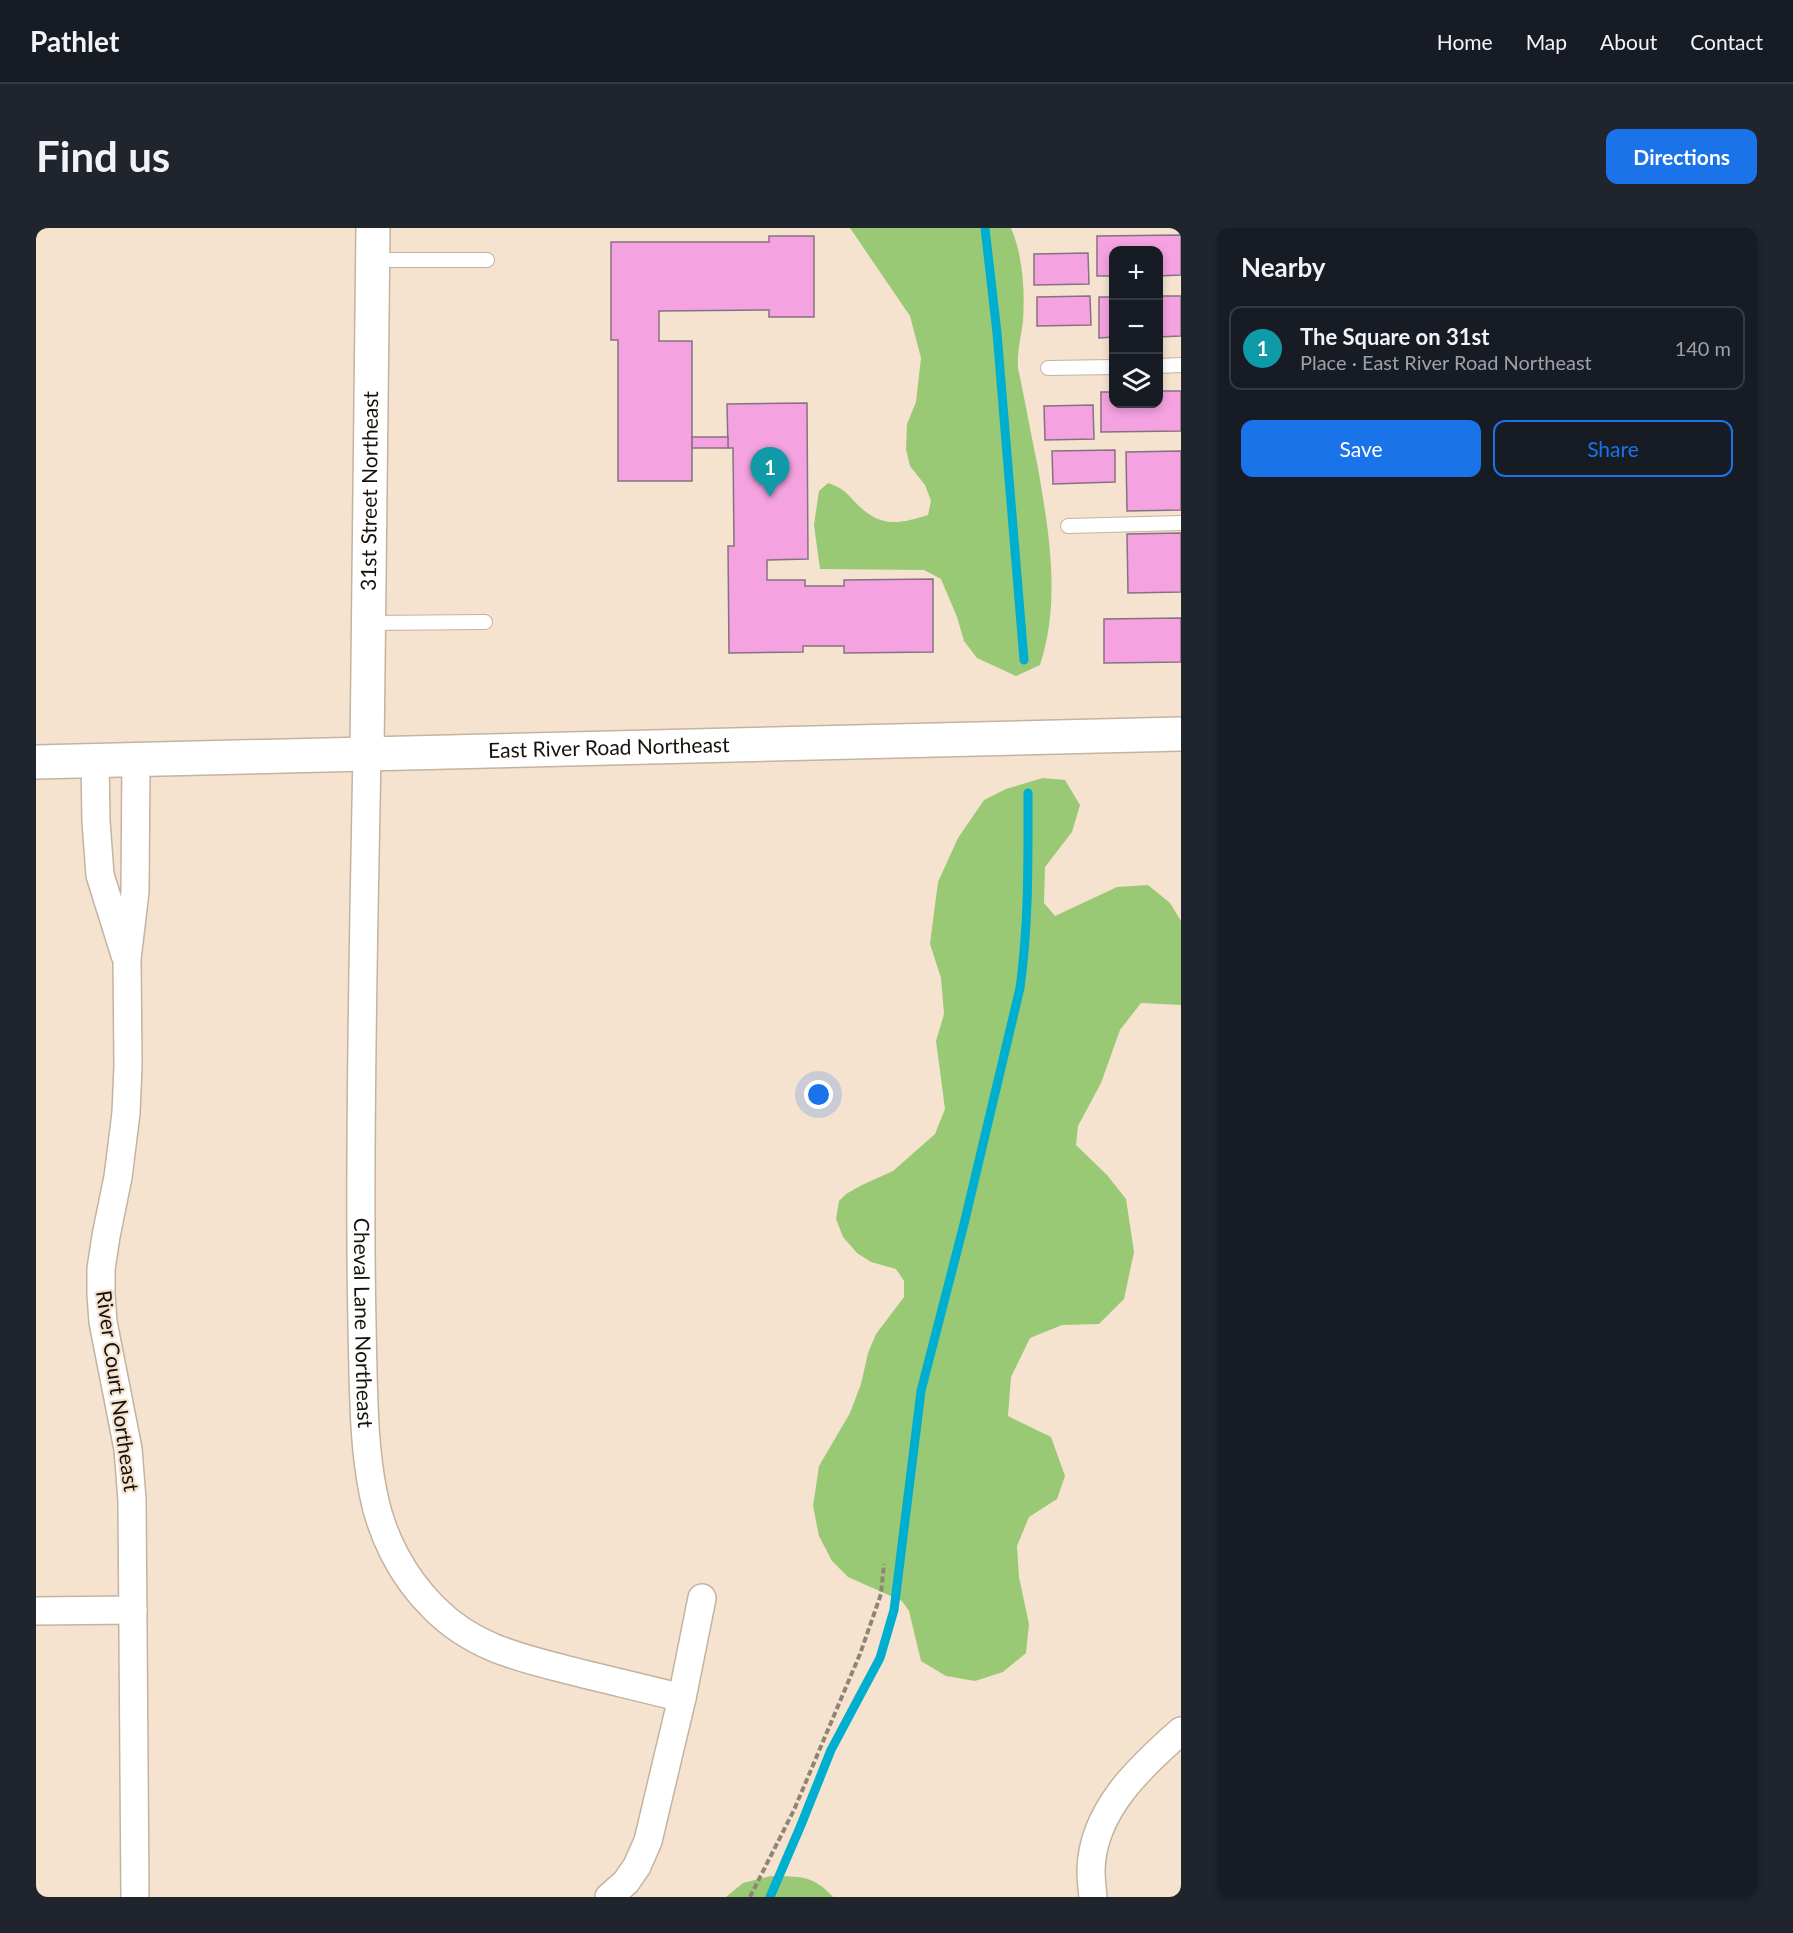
<!DOCTYPE html>
<html lang="en">
<head>
<meta charset="utf-8">
<style>
  :root { --surface:#171b24; --page:#20242c; --text:#f1f3f6; --muted:#9ea1a6; --line:#363941; --accent:#1a73e8 }
  body { margin:0; font-family:Lato,sans-serif; background:var(--page); color:var(--text) }
  .controls { position:absolute; right:18px; top:18px; display:grid; overflow:hidden; border-radius:12px; box-shadow:0 3px 9px #0003 }
  .controls button { width:54px; height:54px; display:grid; place-items:center; padding:0; border:0; border-bottom:2px solid var(--line); background:var(--surface); color:var(--text); font:30px sans-serif }
  .you { position:absolute; left:783px; top:867px; width:21px; height:21px; margin:-15px; border:4px solid #fff; border-radius:50%; background:#1a73e8; box-shadow:0 0 0 9px #1a73e833 }
  .badge { display:grid; place-items:center; width:39px; height:39px; border-radius:50%; background:var(--accent); color:#fff; font-size:20px; font-weight:700 }
  .pin { position:absolute; translate:-50% -50px; filter:drop-shadow(0 2px 3px #0008) }
  .pin::after { content:''; position:absolute; top:32px; width:21px; height:18px; background:inherit; clip-path:polygon(0 0,100% 0,50% 100%) }
  .list { margin:0; padding:0; list-style:none }
  h2 { display:flex; justify-content:space-between; align-items:center; height:78px; margin:0; padding:0 24px; font-size:26px }
  h2 small { font-size:20px; font-weight:400; color:var(--muted) }
  .list li { display:grid; grid-template-columns:39px 1fr auto; gap:18px; align-items:center; box-sizing:border-box; height:84px; margin:0 12px 12px; padding:0 12px; border:2px solid var(--line); border-radius:12px }
  .list b { display:block; font-size:22px; white-space:nowrap }
  .list p { margin:0; font-size:20px; white-space:nowrap; color:var(--muted) }
  .list em { font-size:20px; font-style:normal; color:var(--muted) }
  .actions { display:flex; gap:12px; padding:18px 24px }
  .actions a { flex:1; padding:14px 0; border:2px solid var(--accent); border-radius:12px; text-align:center; font-size:21px; color:var(--accent) }
  .actions .main { background:var(--accent); color:#fff }
  .icon { flex:none; width:33px; height:33px; fill:none; stroke:currentColor; stroke-width:2; stroke-linecap:round; stroke-linejoin:round }
  .map { position:relative; flex:none; width:1145px; height:1669px; overflow:hidden; border-radius:12px }
  header { display:flex; align-items:center; gap:36px; box-sizing:border-box; height:84px; padding:0 30px; background:var(--surface); border-bottom:2px solid var(--line) }
  header strong { font-size:28px }
  nav { display:flex; gap:33px; margin-inline-start:auto; font-size:21px }
  .intro { display:flex; align-items:center; justify-content:space-between; box-sizing:border-box; height:144px; padding:0 36px }
  h1 { margin:0; font-size:42px }
  .button { padding:15px 27px; border-radius:12px; background:var(--accent); color:#fff; font-size:21px; font-weight:700 }
  main { display:flex; gap:36px; padding:0 36px }
  aside { flex:1; background:var(--surface); border-radius:12px; box-shadow:0 3px 9px #0003 }
  .map>svg:first-child { display:block }
</style>
</head>
<body>
<header>
<strong>Pathlet</strong>
<nav><a>Home</a><a>Map</a><a>About</a><a>Contact</a></nav>
</header>
<div class="intro"><h1>Find us</h1><a class="button">Directions</a></div>
<main>
<div class="map">
<svg width="1145" height="1669" viewBox="0 0 1145 1669">
  <rect width="100%" height="100%" fill="#f5e3d0"/>
  <g fill="#99c974">
    <path d="M814 0H975C987 28 989 63 987 93 985 109 981 123 982 140 989 173 995 206 1002 240 1013 304 1025 373 1004 437L980 448 941 430 928 413 921 389 905 351 888 342 784 341 778 297 783 263 792 255C809 261 810 265 822 277 845 300 863 296 892 287L895 273 889 257 874 238 870 221 871 196 880 174 885 130 874 88Z"/>
    <path d="M1007 550 1029 552 1044 577 1036 604 1009 639 1008 675 1019 688 1081 659 1112 657 1134 675 1145 693V777L1105 775 1084 802 1065 855 1042 898 1040 917 1071 947 1090 971 1098 1024 1088 1071 1063 1096 1026 1097 994 1110 975 1149 972 1188 1015 1209 1029 1248 1021 1271 993 1289 981 1318 983 1349 993 1396 990 1425 967 1444 939 1453 910 1448 885 1433 873 1383 866 1373 812 1349 796 1333 783 1308 777 1278 783 1238 814 1185 825 1156 832 1125 840 1106 868 1069V1053L860 1041 835 1034 821 1025 807 1009 800 991 803 973 810 966 826 957 857 943 899 906 909 881 900 813 908 786 905 750 894 716 902 654 922 610 948 572 970 561Z"/>
    <path d="M735 1648C764 1649 776 1646 797 1669H690L707 1655Z"/>
  </g>
  <g fill="none" stroke-linecap="round" stroke-linejoin="round">
    <g stroke="#00aecf" stroke-width="9">
      <path d="M949 0 961 105 988 432"/>
      <path d="M734 1669 765 1597 795 1522 844 1430 858 1382 885 1163 928 996 984 760C993 695 992 630 992 565"/>
    </g>
  </g>
  <g fill="#f4a2e0" stroke="#857280" stroke-width="1.5">
    <path d="M1145 7V47L1122 48V22H1078V48H1061V8Z"/>
    <path d="M733 8H778V89H733V82L623 83V113H656V253H582V112H575V14H733Z"/>
    <path d="M1052 25 1053 56 998 57V26Z"/>
    <path d="M1054 68 1055 97 1001 98V69Z"/>
    <path d="M1122 68H1145V108L1122 109Z"/>
    <path d="M1063 69H1078V109L1063 110Z"/>
    <path d="M1122 163H1145V203L1065 204V164H1078V176H1122Z"/>
    <path d="M771 175 772 331 731 332V352H769V358H808V352L897 351V424L808 425V418H767V424L693 425 692 318H698L697 220H692L691 176Z"/>
    <path d="M1057 177 1058 211 1009 212 1008 178Z"/>
    <rect x="656" y="209" width="36" height="11"/>
    <path d="M1079 222V254L1017 256 1016 223Z"/>
    <path d="M1145 223V282L1091 283 1090 224Z"/>
    <path d="M1145 305V364L1092 365 1091 306Z"/>
    <path d="M1145 390V434L1068 435V391Z"/>
  </g>
  <g fill="none" stroke-linecap="round" stroke-linejoin="round">
    <g stroke="#c3b3a0" stroke-width="16">
      <g id="lane">
        <path d="M337 32H451"/>
        <path d="M1122 138 1145 137"/>
        <path d="M1012 140 1078 139"/>
        <path d="M1032 298 1145 295"/>
        <path d="M333 395 449 394"/>
      </g>
    </g>
    <g stroke="#c3b3a0" stroke-width="30">
      <g id="street">
        <path id="s1" d="M331 525C328 687 324 849 325 1012 325 1056 326 1100 327 1144 328 1183 329 1224 337 1264 345 1307 366 1348 397 1379 438 1421 486 1430 540 1444 576 1453 611 1461 646 1470"/>
        <path d="M59 532 60 593 64 647 89 727"/>
        <path d="M0 1383 97 1382"/>
        <path d="M99 1669 96 1272 92 1221 67 1094 65 1066V1041L70 1008 82 949 90 885 92 838 91 731 99 664 100 531"/>
        <path d="M573 1669 590 1654 601 1638 612 1613 646 1470 666 1370"/>
        <path d="M1057 1669C1056 1660 1055 1650 1055 1641 1057 1582 1104 1539 1145 1503"/>
      </g>
    </g>
    <g stroke="#c3b3a0" stroke-width="36">
      <g id="secondary">
        <path id="s2" d="M331 525 337 0"/>
        <path id="s3" d="M0 534 1145 506"/>
      </g>
    </g>
    <path stroke="#908476" stroke-width="4" stroke-dasharray="6 3" stroke-linecap="butt" d="M714 1669 758 1582 824 1426 845 1366 848 1336"/>
    <use href="#lane" stroke="#fff" stroke-width="14"/>
    <use href="#street" stroke="#fff" stroke-width="27"/>
    <use href="#secondary" stroke="#fff" stroke-width="33"/>
  </g>
  <g text-anchor="middle" stroke-width="4.5" stroke-linejoin="round" paint-order="stroke">
    <g font-size="21" fill="#17120b" stroke="#f5e3d0">
      <text dy="7" stroke="none"><textPath href="#s2" startOffset="262">31st Street Northeast</textPath></text>
      <text dy="7" stroke="none"><textPath href="#s3" startOffset="573">East River Road Northeast</textPath></text>
      <text dy="7" stroke="none"><textPath href="#s1" startOffset="570">Cheval Lane Northeast</textPath></text>
      <text transform="translate(81 1163) rotate(82)" y="7">River Court Northeast</text>
    </g>
  </g>
</svg>
<div class="controls">
<button>+</button>
<button>−</button>
<button><svg class="icon" aria-label="layers" viewBox="0 0 24 24"><path d="M12 4l9 5-9 5-9-5zM3 14l9 5 9-5"/></svg></button>
</div>
<div class="you"></div>
<div class="pin badge" style="left:734px;top:269px;background:#0f9aa8">1</div>
</div>
<aside>
<h2>Nearby<small></small></h2>
<ul class="list">
<li><span class="badge" style="background:#0f9aa8">1</span><div><b>The Square on 31st</b><p>Place · East River Road Northeast</p></div><em>140 m</em></li>
</ul>
<div class="actions"><a class="main">Save</a><a>Share</a></div>
</aside>
</main>
</body>
</html>
